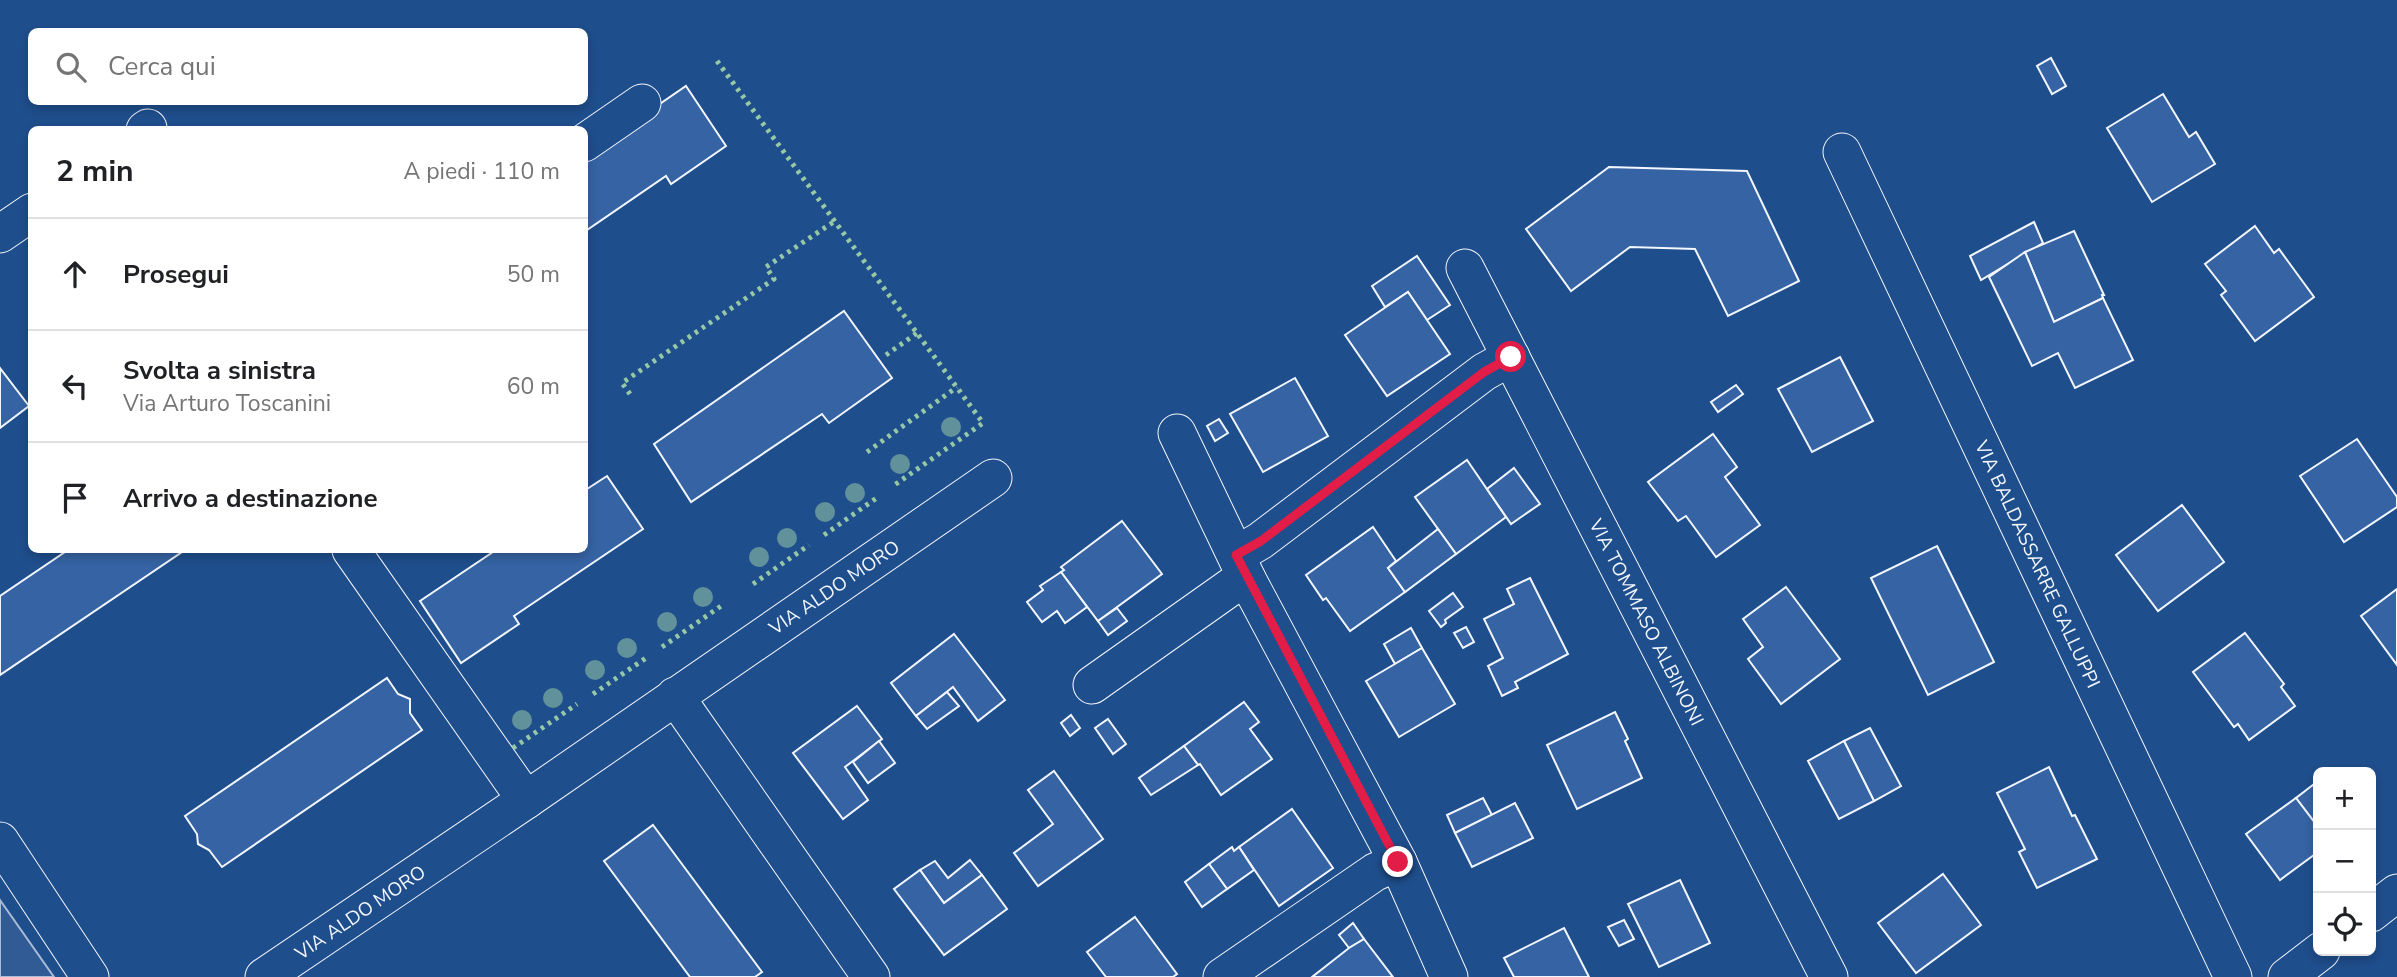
<!DOCTYPE html>
<html lang="it">
<head>
<meta charset="utf-8">
<style>
  :root { --surface:#fff; --page:#f6f6f6; --text:#202124; --muted:#757577; --line:#e0e0e0 }
  body { margin:0; font-family:"Nunito Sans",sans-serif; background:var(--page); color:var(--text) }
  .controls { position:absolute; right:21px; bottom:21px; display:grid; overflow:hidden; border-radius:10px; box-shadow:0 4px 10px #0003 }
  .controls button { width:63px; height:63px; display:grid; place-items:center; padding:0; border:0; border-bottom:2px solid var(--line); background:var(--surface); color:var(--text); font:35px sans-serif }
  .stop { position:absolute; width:21px; height:21px; margin:-16px; border:5px solid #e11d48; border-radius:50%; background:#fff }
  .stop.end { background:#e11d48; border-color:#fff; box-shadow:0 2px 7px #0008 }
  .list { margin:0; padding:0; list-style:none }
  h2 { display:flex; justify-content:space-between; align-items:center; height:91px; margin:0; padding:0 28px; font-size:30px }
  h2 small { font-size:23px; font-weight:400; color:var(--muted) }
  .list li { display:grid; grid-template-columns:46px 1fr auto; gap:21px; align-items:center; box-sizing:border-box; height:112px; padding:0 28px; border-top:2px solid var(--line) }
  .list b { display:block; font-size:26px; white-space:nowrap }
  .list p { margin:0; font-size:23px; white-space:nowrap; color:var(--muted) }
  .list em { font-size:23px; font-style:normal; color:var(--muted) }
  .icon { flex:none; width:38px; height:38px; fill:none; stroke:currentColor; stroke-width:2; stroke-linecap:round; stroke-linejoin:round }
  .map { position:relative; flex:none; width:2397px; height:977px; overflow:hidden }
  .search { position:absolute; background:var(--surface); box-shadow:0 4px 10px #0003; left:28px; top:28px; width:560px; height:77px; display:flex; align-items:center; gap:18px; box-sizing:border-box; padding:0 24px; border-radius:10px; color:var(--muted); font-size:26px }
  .panel { position:absolute; background:var(--surface); box-shadow:0 4px 10px #0003; left:28px; top:126px; width:560px; height:427px; border-radius:10px }
  .map>svg:first-child { display:block }
</style>
</head>
<body>
<div class="map">
<svg width="2397" height="977" viewBox="0 0 2397 977">
  <rect width="100%" height="100%" fill="#1f4e8c"/>
  <path fill="#305b95" stroke="#a8bbd7" stroke-width="2" d="M0 900 54 977H0Z"/>
  <g fill="#3563a3" stroke="#f2f6ff" stroke-width="2">
    <path d="M2051 58 2066 86 2052 94 2037 66Z"/>
    <path d="M686 86 726 146 671 184 666 176 584 232V156Z"/>
    <path d="M2163 94 2189 137 2196 132 2215 164 2152 202 2107 128Z"/>
    <path d="M1609 167 1747 171 1799 281 1728 316 1695 249 1630 247 1571 291 1526 229Z"/>
    <path d="M2034 222 2043 243 1981 280 1970 256Z"/>
    <path d="M2255 226 2274 253 2279 249 2314 297 2255 341 2221 295 2226 291 2205 264Z"/>
    <path d="M2074 231 2104 295H2102L2103 298 2054 322 2025 252Z"/>
    <path d="M2025 252 2054 322 2103 298 2133 360 2075 388 2058 353 2032 366 1989 277Z"/>
    <path d="M1417 256 1450 305 1427 320 1408 292 1385 307 1372 286Z"/>
    <path d="M1408 292 1450 354 1387 396 1345 335Z"/>
    <path d="M844 311 892 378 829 423 822 414 691 502 654 444Z"/>
    <path d="M1840 357 1873 421 1812 452 1778 389Z"/>
    <path d="M0 368 29 406 0 428Z"/>
    <path d="M1295 378 1328 436 1263 472 1230 414Z"/>
    <path d="M1736 385 1743 394 1718 412 1711 402Z"/>
    <path d="M1219 419 1228 433 1215 441 1207 426Z"/>
    <path d="M1713 434 1737 467 1725 477 1760 525 1716 557 1686 516 1678 521 1648 482Z"/>
    <path d="M2357 439 2397 497V507L2344 542 2300 476Z"/>
    <path d="M1467 460 1506 517 1456 554 1415 497Z"/>
    <path d="M1514 468 1540 504 1511 524 1487 489Z"/>
    <path d="M607 476 643 529 514 616 519 624 461 663 420 601 496 550H584V491Z"/>
    <path d="M2182 505 2224 562 2158 611 2116 555Z"/>
    <path d="M1122 521 1162 574 1098 621 1061 572 1064 570 1061 567Z"/>
    <path d="M1373 527 1396 561 1388 568 1405 592 1350 631 1326 598 1323 600 1306 575Z"/>
    <path d="M1438 529 1456 554 1405 592 1388 568Z"/>
    <path d="M1937 546 1994 662 1928 695 1871 578Z"/>
    <path d="M68 550H185L0 675V596Z"/>
    <path d="M1061 572 1087 607 1065 623 1057 611 1042 622 1027 602 1043 590 1040 586Z"/>
    <path d="M1530 578 1568 654 1515 682 1518 688 1502 696 1488 666 1503 658 1484 619 1514 604 1507 589Z"/>
    <path d="M1786 587 1840 659 1781 704 1748 659 1763 647 1743 619Z"/>
    <path d="M2397 589V665L2361 616Z"/>
    <path d="M1453 593 1463 607 1445 620 1446 623 1441 627 1429 611Z"/>
    <path d="M1117 608 1127 621 1108 635 1098 621Z"/>
    <path d="M1466 627 1474 642 1463 648 1454 633Z"/>
    <path d="M1411 628 1422 648 1395 664 1384 644Z"/>
    <path d="M2245 633 2284 684 2281 687 2295 706 2249 740 2238 724 2234 727 2193 672Z"/>
    <path d="M954 634 1005 700 978 721 953 687 916 716 891 683Z"/>
    <path d="M1422 648 1455 704 1399 737 1366 681Z"/>
    <path d="M387 678 398 694 410 699V713L422 730 222 867 209 850 198 844 197 834 185 816Z"/>
    <path d="M947 692 959 706 927 729 916 716Z"/>
    <path d="M1244 702 1259 722 1250 729 1272 759 1221 795 1200 764 1198 765 1184 746Z"/>
    <path d="M857 706 882 739 845 767 868 800 843 819 793 753Z"/>
    <path d="M1615 712 1628 739 1625 741 1642 778 1577 809 1547 745Z"/>
    <path d="M1071 715 1080 728 1070 736 1061 723Z"/>
    <path d="M1108 719 1126 744 1113 754 1095 728Z"/>
    <path d="M1870 728 1901 786 1874 801 1844 741Z"/>
    <path d="M879 741 895 763 868 783 853 762Z"/>
    <path d="M1844 741 1874 801 1839 819 1808 761Z"/>
    <path d="M1184 746 1198 765 1151 795 1139 778Z"/>
    <path d="M2049 767 2072 816 2075 815 2097 859 2037 888 2019 852 2025 849 1997 793Z"/>
    <path d="M1054 771 1103 839 1038 886 1014 853 1053 824 1028 790Z"/>
    <path d="M2318 781V827L2296 798Z"/>
    <path d="M1483 798 1492 815 1455 833 1447 815Z"/>
    <path d="M2296 798 2318 827V852L2280 880 2246 834Z"/>
    <path d="M1515 803 1533 838 1472 867 1455 833Z"/>
    <path d="M1292 809 1333 868 1279 906 1239 847Z"/>
    <path d="M653 825 762 972 755 977H690L604 861Z"/>
    <path d="M1232 847 1234 851 1239 847 1254 870 1227 889 1209 864Z"/>
    <path d="M970 860 982 875 944 903 920 870 935 861 948 878Z"/>
    <path d="M1209 864 1227 889 1202 907 1185 882Z"/>
    <path d="M920 870 944 903 982 875 1007 909 944 955 894 889Z"/>
    <path d="M1943 874 1981 925 1916 973 1878 923Z"/>
    <path d="M1680 880 1710 943 1659 967 1628 904Z"/>
    <path d="M1135 917 1177 974 1173 977H1106L1087 952Z"/>
    <path d="M1624 920 1634 939 1619 946 1608 927Z"/>
    <path d="M1353 923 1364 939 1349 948 1339 935Z"/>
    <path d="M1564 928 1589 977H1514L1504 958Z"/>
    <path d="M1364 939 1393 977H1312L1349 948Z"/>
  </g>
  <g fill="none" stroke-linecap="round" stroke-linejoin="round">
    <g stroke="#f2f6ff" stroke-width="39">
      <g id="minor">
        <path d="M145 130 148 128"/>
        <path d="M584 143 642 103"/>
        <path d="M1842 152 2233 977"/>
        <path d="M0 234 32 212"/>
        <path d="M1465 268 1829 977"/>
        <path d="M1177 433 1247 579 1398 862 1449 977"/>
        <path d="M351 550 526 800"/>
        <path d="M1236 555 1260 541 1484 372 1511 357"/>
        <path d="M1092 685 1232 586 1247 579"/>
        <path d="M675 696 871 977"/>
        <path d="M0 841 90 977"/>
        <path d="M2371 913 2397 893"/>
        <path d="M264 977 526 800 993 478"/>
        <path d="M1222 977 1375 872 1398 862"/>
        <path d="M2287 977 2321 951"/>
      </g>
    </g>
    <use href="#minor" stroke="#1f4e8c" stroke-width="37"/>
    <g stroke="#97c8a6" stroke-width="5" stroke-dasharray="3.5 5" stroke-linecap="butt">
      <path d="M717 61 983 423 893 486"/>
      <path d="M886 355 917 333"/>
      <path d="M630 394 622 383 774 279 766 267 835 221"/>
      <path d="M584 422 586 424"/>
      <path d="M867 452 957 387"/>
      <path d="M824 535 878 497"/>
      <path d="M753 584 809 545"/>
      <path d="M662 647 721 606"/>
      <path d="M593 694 646 658"/>
      <path d="M513 748 577 704"/>
    </g>
  </g>
  <g fill="#61919a">
    <circle cx="951" cy="427" r="10"/>
    <circle cx="900" cy="464" r="10"/>
    <circle cx="855" cy="493" r="10"/>
    <circle cx="825" cy="512" r="10"/>
    <circle cx="787" cy="538" r="10"/>
    <circle cx="759" cy="557" r="10"/>
    <circle cx="703" cy="597" r="10"/>
    <circle cx="667" cy="622" r="10"/>
    <circle cx="627" cy="648" r="10"/>
    <circle cx="595" cy="670" r="10"/>
    <circle cx="553" cy="698" r="10"/>
    <circle cx="522" cy="720" r="10"/>
  </g>
  <g fill="none" stroke-linecap="round" stroke-linejoin="round">
    <path stroke="#e11d48" stroke-width="9" d="M1398 862 1236 555 1261 541 1484 372 1511 357"/>
  </g>
  <g text-anchor="middle" stroke-width="5" stroke-linejoin="round" paint-order="stroke">
    <g font-size="19" fill="#f2f6ff" stroke="#1f4e8c">
      <text transform="translate(2038 564) rotate(65)" y="7">VIA BALDASSARRE GALLUPPI</text>
      <text transform="translate(834 587) rotate(-34)" y="7">VIA ALDO MORO</text>
      <text transform="translate(1647 622) rotate(63)" y="7">VIA TOMMASO ALBINONI</text>
      <text transform="translate(360 912) rotate(-34)" y="7">VIA ALDO MORO</text>
    </g>
  </g>
</svg>
<div class="controls">
<button>+</button>
<button>−</button>
<button><svg class="icon" aria-label="locate" viewBox="0 0 24 24"><circle cx="12" cy="12" r="6"/><path d="M12 2v4M12 18v4M2 12h4M18 12h4"/></svg></button>
</div>
<div class="stop" style="left:1511px;top:357px"></div>
<div class="stop end" style="left:1398px;top:862px"></div>
<div class="search"><svg class="icon" aria-label="search" viewBox="0 0 24 24"><circle cx="10" cy="10" r="6"/><path d="M15 15l6 6"/></svg>Cerca qui</div>
<section class="panel">
<h2>2 min<small>A piedi · 110 m</small></h2>
<ul class="list">
<li><svg class="icon" aria-label="ahead" viewBox="0 0 24 24"><path d="M12 20V5M6 11l6-6 6 6"/></svg><div><b>Prosegui</b></div><em>50 m</em></li>
<li><svg class="icon" aria-label="left" viewBox="0 0 24 24"><path d="M17 20v-9H6M10 6l-5 5 5 5"/></svg><div><b>Svolta a sinistra</b><p>Via Arturo Toscanini</p></div><em>60 m</em></li>
<li><svg class="icon" aria-label="arrive" viewBox="0 0 24 24"><path d="M6 21V4h12l-3 4 3 4H6"/></svg><div><b>Arrivo a destinazione</b></div></li>
</ul>
</section>
</div>
</body>
</html>
